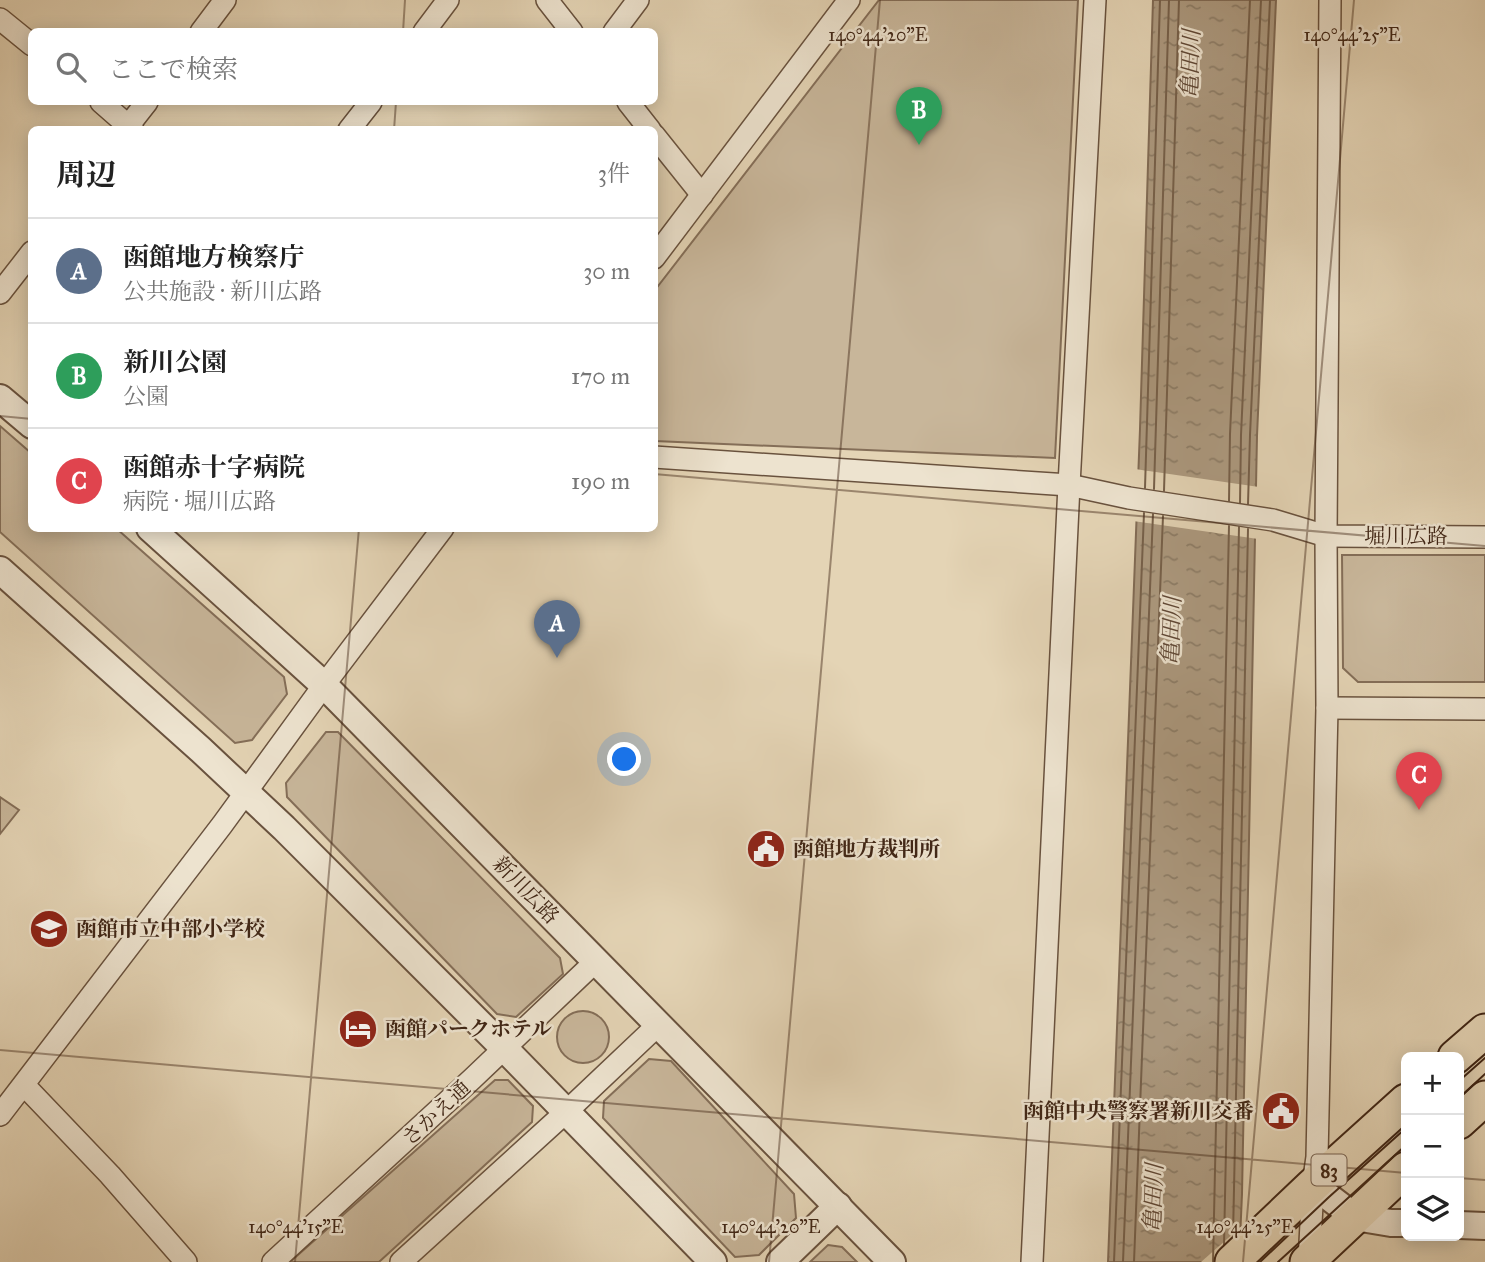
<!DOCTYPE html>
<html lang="ja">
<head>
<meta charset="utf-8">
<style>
  :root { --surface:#fff; --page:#f6f6f6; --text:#222; --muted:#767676; --line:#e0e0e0; --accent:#db2777 }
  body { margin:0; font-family:"IM FELL Great Primer","Noto Serif JP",serif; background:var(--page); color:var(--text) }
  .controls { position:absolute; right:21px; bottom:21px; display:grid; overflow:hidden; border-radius:10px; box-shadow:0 4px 18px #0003 }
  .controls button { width:63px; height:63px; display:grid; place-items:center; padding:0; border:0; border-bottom:2px solid var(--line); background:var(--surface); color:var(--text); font:35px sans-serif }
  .you { position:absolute; left:625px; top:760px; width:24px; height:24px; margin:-18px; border:5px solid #fff; border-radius:50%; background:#1a73e8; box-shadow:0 0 0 10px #1a73e833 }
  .badge { display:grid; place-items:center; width:46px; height:46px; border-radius:50%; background:var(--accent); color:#fff; font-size:23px; font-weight:700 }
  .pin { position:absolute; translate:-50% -58px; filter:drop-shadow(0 2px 4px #0008) }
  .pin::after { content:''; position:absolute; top:37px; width:24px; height:21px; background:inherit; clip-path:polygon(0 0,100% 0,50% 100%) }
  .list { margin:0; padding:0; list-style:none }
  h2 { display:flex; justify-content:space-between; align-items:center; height:91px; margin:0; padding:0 28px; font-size:30px }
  h2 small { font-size:23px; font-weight:400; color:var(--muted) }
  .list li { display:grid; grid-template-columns:46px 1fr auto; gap:21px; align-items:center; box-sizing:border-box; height:105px; padding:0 28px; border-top:2px solid var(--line) }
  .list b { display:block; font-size:26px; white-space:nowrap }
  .list p { margin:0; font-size:23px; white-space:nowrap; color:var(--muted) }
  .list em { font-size:23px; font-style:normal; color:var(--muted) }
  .icon { flex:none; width:38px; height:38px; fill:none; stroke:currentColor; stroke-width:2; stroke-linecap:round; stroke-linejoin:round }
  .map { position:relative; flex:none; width:1485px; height:1262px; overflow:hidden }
  .search { position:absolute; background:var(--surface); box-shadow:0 4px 18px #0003; left:28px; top:28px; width:630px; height:77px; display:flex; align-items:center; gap:18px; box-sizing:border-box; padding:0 24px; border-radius:10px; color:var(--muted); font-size:26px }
  .panel { position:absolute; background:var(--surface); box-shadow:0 4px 18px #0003; left:28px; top:126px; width:630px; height:406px; border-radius:10px }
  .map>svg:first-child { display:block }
</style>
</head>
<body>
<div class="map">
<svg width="1485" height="1262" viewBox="0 0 1485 1262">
  <defs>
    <pattern id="water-ripples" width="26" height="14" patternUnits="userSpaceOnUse" patternTransform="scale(1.75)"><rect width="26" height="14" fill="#ac997f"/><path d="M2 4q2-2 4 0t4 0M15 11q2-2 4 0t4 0" fill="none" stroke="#8d7d67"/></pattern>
  </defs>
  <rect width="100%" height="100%" fill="#e4d4b5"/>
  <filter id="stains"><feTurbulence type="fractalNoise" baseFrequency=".00286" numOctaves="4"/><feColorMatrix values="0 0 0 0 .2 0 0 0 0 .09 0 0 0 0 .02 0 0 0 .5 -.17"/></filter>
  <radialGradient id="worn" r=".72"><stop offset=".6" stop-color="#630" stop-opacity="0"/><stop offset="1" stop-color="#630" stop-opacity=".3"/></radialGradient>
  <g fill="#c8b69a" stroke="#846e58" stroke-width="2">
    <path d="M879 0H1078L1055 458 655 441V290Z"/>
    <path d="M0 426 31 453 32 528 117 529 284 677 287 694 252 740 235 743 0 532Z"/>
    <path d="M1342 555H1485V682H1358L1343 668Z"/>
    <path d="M326 732H338L560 958 563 974 516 1017 497 1014 287 797 286 783Z"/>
    <path d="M0 797 19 810 0 834Z"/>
    <circle cx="583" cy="1037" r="26"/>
    <path d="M649 1059 671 1061 794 1194 796 1218 759 1255 735 1257 603 1118 604 1101Z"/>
    <path d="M495 1080H508L533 1106 532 1122 379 1262H290Z"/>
    <path d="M828 1245 842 1247 857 1262H810Z"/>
  </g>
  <path fill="url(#water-ripples)" stroke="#816b55" stroke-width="2" d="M1153 0H1276L1257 436 1242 1194 1239 1262H1108L1140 429Z"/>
  <g fill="#e4d4b5">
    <path d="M1135 469 1259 487 1258 539 1133 521Z"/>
    <path d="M1244 1224 1242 1262H1201Z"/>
  </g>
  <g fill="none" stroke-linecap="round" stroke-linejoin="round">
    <g stroke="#76604a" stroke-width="2">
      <path d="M1145 488 1160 0"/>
      <path d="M1154 489 1169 0"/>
      <path d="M1164 491 1179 0"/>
      <path d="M1229 501 1230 434 1250 0"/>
      <path d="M1240 503 1241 435 1261 0"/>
      <path d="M1248 504 1250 435 1270 0"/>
      <path d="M1233 1236 1248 529"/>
      <path d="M1224 1245 1239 527"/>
      <path d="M1114 1262 1144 513"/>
      <path d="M1123 1262 1153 514"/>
      <path d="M1134 1262 1163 516"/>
      <path d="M1213 1262 1229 526"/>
    </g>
    <g stroke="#69523e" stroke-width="24">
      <g id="minor">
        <path d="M547 0 572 32"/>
        <path d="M0 19 32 45"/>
        <path d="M201 32 225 0"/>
        <path d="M424 32 448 0"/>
        <path d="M614 32 638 0"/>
        <path d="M101 102 133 130"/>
        <path d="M628 102 650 130"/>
        <path d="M125 130 147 102"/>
        <path d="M349 130 371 102"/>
        <path d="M654 135 702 195"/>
        <path d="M654 258 849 0"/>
        <path d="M0 293 32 252"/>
        <path d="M654 457 1069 485 1129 498 1273 520 1326 536 1485 537"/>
        <path d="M1327 708 1485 709"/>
        <path d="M24 1085 110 1175 186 1262"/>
        <path d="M0 1115 222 825 324 685 443 528"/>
        <path d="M273 1262 472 1079 596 961"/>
        <path d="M401 1262 566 1112 659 1024"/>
        <path d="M1032 1262 1069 485 1095 0"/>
        <path d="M1309 1262 1313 1185 1317 1157 1327 708 1326 536 1330 0"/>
      </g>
    </g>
    <g stroke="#69523e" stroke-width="30">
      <g id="tertiary">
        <path d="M0 398 32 425"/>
        <path d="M150 528 324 685 892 1262"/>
        <path d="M0 570 201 750 284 828 504 1048 713 1262"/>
        <path d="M1313 1185 1355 1217 1391 1223H1406"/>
        <path d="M1459 1225 1485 1226"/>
        <path d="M780 1262 838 1206"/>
      </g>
    </g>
    <g stroke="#402616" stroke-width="37">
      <g id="primary">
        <path d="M1455 1057 1485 1031"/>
        <path d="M1459 1122 1485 1098"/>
        <path d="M1232 1262 1313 1185 1406 1101"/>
        <path d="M1307 1262 1406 1169"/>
      </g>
    </g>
    <use href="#minor" stroke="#ede3cf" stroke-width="21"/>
    <use href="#tertiary" stroke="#ede3cf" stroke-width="26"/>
    <use href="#primary" stroke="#e4d4b5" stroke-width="33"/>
    <g stroke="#402616" stroke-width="2">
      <path d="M1459 1081 1485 1058"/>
      <path d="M1459 1098 1485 1074"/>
      <path d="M1260 1262 1329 1197 1406 1128"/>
      <path d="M1278 1262 1406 1145"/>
    </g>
  </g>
  <path fill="none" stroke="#402616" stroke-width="2" stroke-opacity="0.45" d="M403 32 405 0M394 130 396 102M0 416 32 419M654 474 1485 546M0 1050 1406 1173M1459 1178 1485 1180M295 1262 359 528M769 1262 880 0M1243 1262 1354 0"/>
  <defs>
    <g id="civic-disc" transform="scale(2.0125)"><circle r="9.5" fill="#8f2418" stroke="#ede3cf"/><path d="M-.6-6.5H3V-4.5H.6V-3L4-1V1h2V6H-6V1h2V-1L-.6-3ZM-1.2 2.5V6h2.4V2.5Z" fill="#fff"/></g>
    <g id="school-disc" transform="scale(2.0125)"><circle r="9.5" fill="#8f2418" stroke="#ede3cf"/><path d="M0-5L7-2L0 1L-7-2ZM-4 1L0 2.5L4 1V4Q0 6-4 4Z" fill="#fff"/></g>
    <g id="hotel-disc" transform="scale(2.0125)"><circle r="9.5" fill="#8f2418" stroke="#ede3cf"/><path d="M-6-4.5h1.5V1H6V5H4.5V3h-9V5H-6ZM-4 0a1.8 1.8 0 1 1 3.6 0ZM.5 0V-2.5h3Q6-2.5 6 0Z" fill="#fff"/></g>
  </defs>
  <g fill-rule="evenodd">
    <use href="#civic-disc" x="766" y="849"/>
    <use href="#school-disc" x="49" y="929"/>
    <use href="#hotel-disc" x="358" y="1029"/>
    <use href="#civic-disc" x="1281" y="1111"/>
  </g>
  <g text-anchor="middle" stroke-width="5" stroke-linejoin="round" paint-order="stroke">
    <rect fill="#ede3cf" stroke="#745f4e" stroke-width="2" x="1311.5" y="1154.5" width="35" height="31" rx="5"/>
    <g font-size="19" font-weight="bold" fill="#402616">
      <text x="1329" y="1177">83</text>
    </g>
    <g font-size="21" fill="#402616" stroke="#ede3cf">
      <text x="1406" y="543">堀川広路</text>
      <text transform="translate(526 890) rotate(46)" y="7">新川広路</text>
      <text transform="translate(436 1113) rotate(-43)" y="7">さかえ通</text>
    </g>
    <g font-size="21" font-weight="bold" fill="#402616" stroke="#ede3cf" text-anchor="start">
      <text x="793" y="856">函館地方裁判所</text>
      <text x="76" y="936">函館市立中部小学校</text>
      <text x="385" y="1036">函館パークホテル</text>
      <text x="1254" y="1118" text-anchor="end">函館中央警察署新川交番</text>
    </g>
    <g font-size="23" font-style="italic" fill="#604836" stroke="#ede3cf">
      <text transform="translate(1190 64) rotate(-88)" y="8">亀田川</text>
      <text transform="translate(1171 631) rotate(-88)" y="8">亀田川</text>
      <text transform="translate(1153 1198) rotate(-88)" y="8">亀田川</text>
    </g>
  </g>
  <g font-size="18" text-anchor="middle" fill="#402616" stroke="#ede3cf" stroke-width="5" stroke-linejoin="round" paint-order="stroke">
    <text x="1352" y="41">140°44'25"E</text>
    <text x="878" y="41">140°44'20"E</text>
    <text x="296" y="1233">140°44'15"E</text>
    <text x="771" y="1233">140°44'20"E</text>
    <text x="1245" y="1233">140°44'25"E</text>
  </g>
  <rect width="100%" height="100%" filter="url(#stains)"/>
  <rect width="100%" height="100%" fill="url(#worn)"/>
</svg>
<div class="controls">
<button>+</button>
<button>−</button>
<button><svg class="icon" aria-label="layers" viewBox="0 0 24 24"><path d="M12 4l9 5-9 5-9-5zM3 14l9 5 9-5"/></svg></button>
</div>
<div class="you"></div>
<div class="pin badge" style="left:557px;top:658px;background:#5c6f8a">A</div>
<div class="pin badge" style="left:919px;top:145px;background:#2e9e5b">B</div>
<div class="pin badge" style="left:1419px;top:810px;background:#e0444e">C</div>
<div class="search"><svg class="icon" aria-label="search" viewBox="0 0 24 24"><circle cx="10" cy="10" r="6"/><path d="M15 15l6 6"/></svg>ここで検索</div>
<section class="panel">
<h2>周辺<small>3件</small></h2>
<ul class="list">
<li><span class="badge" style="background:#5c6f8a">A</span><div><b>函館地方検察庁</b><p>公共施設 · 新川広路</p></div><em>30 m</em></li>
<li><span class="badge" style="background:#2e9e5b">B</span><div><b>新川公園</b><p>公園</p></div><em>170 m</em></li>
<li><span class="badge" style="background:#e0444e">C</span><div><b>函館赤十字病院</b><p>病院 · 堀川広路</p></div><em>190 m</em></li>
</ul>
</section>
</div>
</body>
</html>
